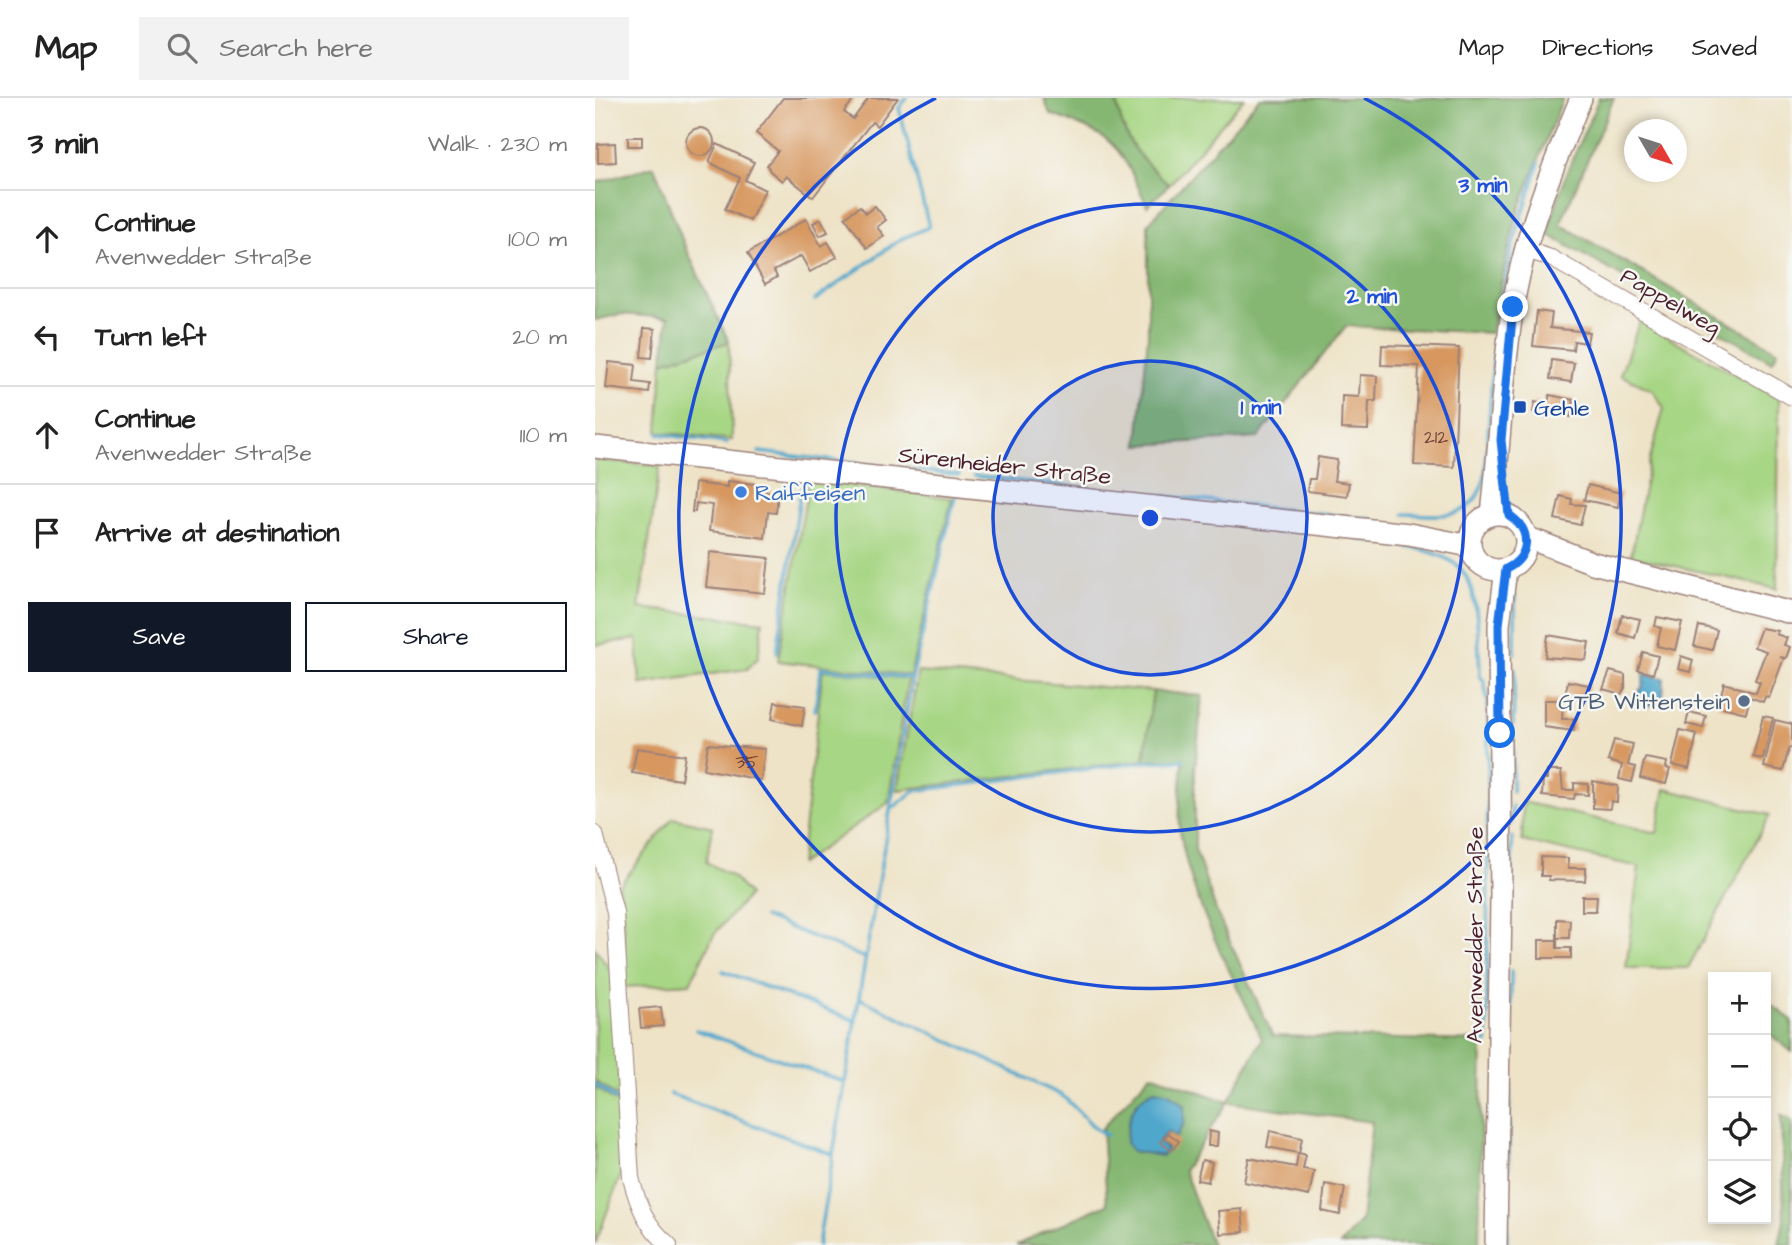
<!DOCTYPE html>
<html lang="en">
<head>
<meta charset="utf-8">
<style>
  :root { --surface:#fff; --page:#f2f2f2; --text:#222; --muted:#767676; --line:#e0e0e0; --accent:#111827 }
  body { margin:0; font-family:"Architects Daughter",sans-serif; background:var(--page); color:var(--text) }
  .controls { position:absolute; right:21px; bottom:21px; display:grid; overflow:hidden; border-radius:0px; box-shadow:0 4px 10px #0003 }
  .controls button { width:63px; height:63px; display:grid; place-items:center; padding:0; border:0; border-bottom:2px solid var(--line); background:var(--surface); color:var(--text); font:35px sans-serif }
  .compass { position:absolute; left:1029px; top:21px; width:63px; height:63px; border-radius:50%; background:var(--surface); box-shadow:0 4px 10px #0003; rotate:129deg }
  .stop { position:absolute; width:21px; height:21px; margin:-16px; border:5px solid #1a73e8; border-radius:50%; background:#fff }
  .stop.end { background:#1a73e8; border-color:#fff; box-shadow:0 2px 7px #0008 }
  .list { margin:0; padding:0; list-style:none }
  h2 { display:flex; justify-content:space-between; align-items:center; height:91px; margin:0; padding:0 28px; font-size:30px }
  h2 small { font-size:23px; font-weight:400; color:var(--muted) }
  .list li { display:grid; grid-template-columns:46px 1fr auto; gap:21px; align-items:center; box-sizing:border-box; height:98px; padding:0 28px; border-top:2px solid var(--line) }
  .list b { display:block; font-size:26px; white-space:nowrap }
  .list p { margin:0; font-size:23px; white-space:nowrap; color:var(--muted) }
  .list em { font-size:23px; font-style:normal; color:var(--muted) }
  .actions { display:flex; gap:14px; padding:21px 28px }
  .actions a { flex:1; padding:16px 0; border:2px solid var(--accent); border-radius:0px; text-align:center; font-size:24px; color:var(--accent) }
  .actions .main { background:var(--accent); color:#fff }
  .icon { flex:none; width:38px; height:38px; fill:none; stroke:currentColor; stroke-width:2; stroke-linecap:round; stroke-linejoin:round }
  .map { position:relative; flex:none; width:1197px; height:1147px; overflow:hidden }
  header { display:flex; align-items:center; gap:42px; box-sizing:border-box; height:98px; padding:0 35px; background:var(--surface); border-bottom:2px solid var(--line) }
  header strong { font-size:33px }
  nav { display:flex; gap:38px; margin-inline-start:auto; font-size:24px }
  .search { width:490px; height:63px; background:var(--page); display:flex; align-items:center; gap:18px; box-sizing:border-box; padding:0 24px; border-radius:0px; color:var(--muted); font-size:26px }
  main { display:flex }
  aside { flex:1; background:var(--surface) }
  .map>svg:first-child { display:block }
</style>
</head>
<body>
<header>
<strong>Map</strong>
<div class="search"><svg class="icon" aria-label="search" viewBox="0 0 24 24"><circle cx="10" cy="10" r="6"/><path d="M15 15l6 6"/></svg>Search here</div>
<nav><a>Map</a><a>Directions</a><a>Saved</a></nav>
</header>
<main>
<aside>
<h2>3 min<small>Walk · 230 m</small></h2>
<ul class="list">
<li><svg class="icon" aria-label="ahead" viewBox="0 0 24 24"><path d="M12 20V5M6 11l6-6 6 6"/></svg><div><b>Continue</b><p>Avenwedder Straße</p></div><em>100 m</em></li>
<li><svg class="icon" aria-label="left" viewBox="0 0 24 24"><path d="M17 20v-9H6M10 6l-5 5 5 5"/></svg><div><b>Turn left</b></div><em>20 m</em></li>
<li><svg class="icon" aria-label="ahead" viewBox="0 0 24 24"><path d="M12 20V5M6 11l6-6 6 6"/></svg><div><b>Continue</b><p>Avenwedder Straße</p></div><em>110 m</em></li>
<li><svg class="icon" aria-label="arrive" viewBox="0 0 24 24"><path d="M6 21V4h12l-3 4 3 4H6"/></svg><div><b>Arrive at destination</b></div></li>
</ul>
<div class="actions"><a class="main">Save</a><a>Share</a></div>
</aside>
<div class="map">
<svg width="1197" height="1147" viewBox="0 0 1197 1147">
  <rect width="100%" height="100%" fill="#f6f6f2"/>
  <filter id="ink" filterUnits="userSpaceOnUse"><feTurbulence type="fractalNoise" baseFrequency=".0143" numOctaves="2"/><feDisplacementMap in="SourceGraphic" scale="14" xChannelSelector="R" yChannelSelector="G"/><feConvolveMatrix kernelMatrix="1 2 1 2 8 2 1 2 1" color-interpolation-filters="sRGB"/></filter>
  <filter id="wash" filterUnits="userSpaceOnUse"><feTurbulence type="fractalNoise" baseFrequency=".00686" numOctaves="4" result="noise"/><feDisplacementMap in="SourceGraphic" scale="28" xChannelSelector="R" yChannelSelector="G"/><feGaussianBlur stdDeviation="1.57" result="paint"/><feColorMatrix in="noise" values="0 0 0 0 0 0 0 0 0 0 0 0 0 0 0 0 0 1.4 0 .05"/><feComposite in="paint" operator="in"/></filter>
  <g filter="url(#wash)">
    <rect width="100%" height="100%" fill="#eee3c7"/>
    <g fill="#a7d684" stroke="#787a58" stroke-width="2">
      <path d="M521 0H649L574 87C543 59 527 42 521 0Z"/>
      <path d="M1045 223 1184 301 1182 491 1036 458 1055 361 1069 310 1057 292 1025 277Z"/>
      <path d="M134 244 137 342 63 334 68 264Z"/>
      <path d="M0 362 65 368 44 510 168 524 163 560 152 571 45 586 42 541 0 547Z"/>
      <path d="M214 382 357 400 315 577 183 563Z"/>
      <path d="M228 572 313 581 293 705 205 766Z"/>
      <path d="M323 574 558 593 549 662 302 692Z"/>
      <path d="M1070 691 1175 717 1093 870H1031L1044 769 927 743 928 704 1062 735Z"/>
      <path d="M78 720 118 729 111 764 137 778 154 797 119 836 95 885 29 889 28 816 24 788Z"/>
      <path d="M0 850 18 876 26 1001 0 983Z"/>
      <path d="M0 989 24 1006 26 1076 0 1147Z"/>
    </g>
    <g fill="#85b772" stroke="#686b4e" stroke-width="2">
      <path d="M449 0H521C527 42 543 59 574 87L552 108C523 44 522 40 455 16Z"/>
      <path d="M665 0H968L926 106 914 147 896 235 751 228 663 340 543 347 553 237V126Z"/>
      <path d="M1004 0H1019L965 126 1183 253 1177 264 952 136 970 79Z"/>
      <path d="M59 68 89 146 134 244 68 264 73 220 27 216 0 222V85Z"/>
      <path d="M558 593 607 598 600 673V751L623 818 678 938 887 943 884 1147H745L766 1123 777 1024 633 1004 589 1072 617 1147H421L512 1106 507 1030 556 976 633 1004 667 941C638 877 594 802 585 731 583 709 587 684 588 661L549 662Z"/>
      <path d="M1171 903 1197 922V954L1171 933Z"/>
      <path d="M1186 1017 1197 1024V1147H1184L1189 1122Z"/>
    </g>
    <g fill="#4fa7cc" stroke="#4c637c" stroke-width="2">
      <path d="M1049 576 1069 580 1068 599 1051 609 1038 602 1048 588Z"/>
      <path d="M560 992 574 995 589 1008V1025L581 1039 573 1033 564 1044 572 1051 567 1058 537 1053 531 1045C532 1023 537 1000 560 992Z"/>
    </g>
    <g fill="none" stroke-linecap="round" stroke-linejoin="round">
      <g stroke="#4fa7cc" stroke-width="3.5">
        <path d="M220 202 306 141 334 129 304 10 312 0"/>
        <path d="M64 336 132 345"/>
        <path d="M164 354 364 377"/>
        <path d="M379 378 520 393"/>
        <path d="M541 395 777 421"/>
        <path d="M809 416C849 417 878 425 890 378L900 238 917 149 944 65"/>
        <path d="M764 441C880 457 881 462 885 578L889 583 893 604 892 945"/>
        <path d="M182 554 206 391"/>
        <path d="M920 555V498"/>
        <path d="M220 612 226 570 317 580"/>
        <path d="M918 627 920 571"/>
        <path d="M917 693 918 640"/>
        <path d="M295 712 319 693 549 664 589 662"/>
        <path d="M916 726 917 708"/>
        <path d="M917 778V739"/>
        <path d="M169 819 270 860"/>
        <path d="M128 873 261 923"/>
        <path d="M264 900 468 998 501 1031 512 1037"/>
        <path d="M101 932 250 984"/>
        <path d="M915 962 916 873"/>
        <path d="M0 986 25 1004"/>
        <path d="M75 996 237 1056"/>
        <path d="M223 1147 317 580 360 398"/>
        <path d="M912 1147 915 979"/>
      </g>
    </g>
    <g id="blocks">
      <g fill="#d7975f">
        <path d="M188 0H260L249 14 258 21 274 0H303L282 28 277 24 218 99 191 78 187 83 175 73 172 67 183 53 161 35Z"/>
        <circle cx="105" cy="44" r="14"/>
        <rect x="33" y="39" width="14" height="9"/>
        <path d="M20 45 21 64 3 65V46Z"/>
        <path d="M122 46 159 64 150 82 170 92 155 123 130 111 145 80 114 64Z"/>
        <path d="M265 108 271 115 280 108 291 122 282 129 289 138 272 150 250 119Z"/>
        <path d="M211 121 226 148 233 144 242 159 215 174 206 158 179 173 182 179 170 186 153 155Z"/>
        <path d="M226 121 233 134 225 138 218 125Z"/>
        <path d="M942 213 957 215 955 230 994 234 992 245 979 243 978 252 938 248Z"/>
        <path d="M49 230 60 231 57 260 46 259Z"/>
        <path d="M787 247 864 250 859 369 819 367 824 268 786 267Z"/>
        <path d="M957 262 979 265 976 284 955 281Z"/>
        <path d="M14 264 41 267 39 284 55 286 54 295 11 290Z"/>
        <path d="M765 277 782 278 781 303H774L773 332 746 331 747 298 764 299Z"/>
        <path d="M955 297 979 302 976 319 954 314 953 320 938 314 940 304 952 307Z"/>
        <path d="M723 359 742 362 739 383 754 385 752 398 712 393 714 381H720Z"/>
        <path d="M132 383 160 386V392L183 395 181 415 173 414 170 440 114 433 117 407 101 405 100 414H97L100 385 132 389Z"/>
        <path d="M993 387 1026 395 1023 409 989 402Z"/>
        <path d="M965 398 977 401 976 406 990 407 985 427 960 421Z"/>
        <path d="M115 454 174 460 170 495 111 489Z"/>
        <path d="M1027 517 1045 521 1040 540 1023 535Z"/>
        <path d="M1062 519 1087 524 1080 552 1062 548 1066 530 1060 528Z"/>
        <path d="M1104 528 1122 532 1117 552 1099 548Z"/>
        <path d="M1166 530 1183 533 1181 536 1192 540 1189 547 1195 549 1191 560 1185 559 1189 560 1174 600 1170 599 1168 604 1155 599 1151 615 1123 608 1129 585 1161 595 1165 584 1160 582 1171 553 1159 549Z"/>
        <path d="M953 537 994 544 991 562 950 559Z"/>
        <path d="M1048 554 1063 558 1058 576 1043 572Z"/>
        <path d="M1086 558 1098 562 1095 574 1083 571Z"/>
        <path d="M1015 573 1030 577V590L1026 596 1008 591Z"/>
        <path d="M973 583 994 587 991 602 970 597Z"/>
        <path d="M949 602H968L967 621H979V633L949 629Z"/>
        <path d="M180 604 210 608 207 628 177 621Z"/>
        <path d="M1094 614 1111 618 1108 630 1091 626Z"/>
        <path d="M1168 618 1178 620 1168 661 1158 659Z"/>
        <path d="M1180 622 1197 626V650H1194L1188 673 1169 669Z"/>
        <path d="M1085 632 1102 636 1094 671 1077 667Z"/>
        <path d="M1019 642 1038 646 1033 667 1041 669 1037 684 1024 681 1027 667 1013 663Z"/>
        <path d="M113 646 170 651 166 682 109 671Z"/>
        <path d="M42 650 90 657 86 682 37 675Z"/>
        <path d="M1050 660 1072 664 1071 670 1075 671 1071 686 1045 680Z"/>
        <path d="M952 673H966L968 692H979V685L993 686V697L980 696 979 701 947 698 948 681H952Z"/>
        <path d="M998 683 1023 688 1022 704 1016 703 1015 711 998 710Z"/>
        <path d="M946 759 973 760V770H991L990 783 954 782V778H946Z"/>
        <path d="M987 798H1002L1001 813H987Z"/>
        <path d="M962 821 975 822 974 840H962Z"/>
        <path d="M944 842H962V850H976V860H944Z"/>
        <path d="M66 909 68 928 46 930 44 911Z"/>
        <path d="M614 1033 623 1035 622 1048H613Z"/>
        <path d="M675 1033 707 1040 704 1055 711 1057 708 1071 719 1073 714 1098 649 1084 654 1060 701 1069 703 1055 672 1049Z"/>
        <path d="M573 1035 584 1043 577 1053 565 1044Z"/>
        <path d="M607 1062 617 1064 613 1084 602 1082Z"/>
        <path d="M730 1086 750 1090 745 1117 727 1113Z"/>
        <path d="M647 1111 649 1134 625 1136 623 1113Z"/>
      </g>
    </g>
  </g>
  <g filter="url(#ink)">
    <use href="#blocks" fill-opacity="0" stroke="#9c8179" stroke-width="2"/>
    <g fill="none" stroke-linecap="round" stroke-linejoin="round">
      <g stroke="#9c8179" stroke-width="18">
        <g id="street">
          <path d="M931 152 956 160 1197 299"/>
          <path d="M0 736 20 814 36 1080C43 1107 51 1128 74 1147"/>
        </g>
      </g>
      <g stroke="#9c8179" stroke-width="24">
        <g id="secondary">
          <path d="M0 349 814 436 875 448"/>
          <circle cx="903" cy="444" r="28"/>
          <path d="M897 416C905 347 907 276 918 208 930 135 958 68 986 0"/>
          <path d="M931 439 998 465 1197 515"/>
          <path d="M901 1147 906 800 904 527 911 471"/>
        </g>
      </g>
      <use href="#street" stroke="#fff" stroke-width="16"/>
      <use href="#secondary" stroke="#fff" stroke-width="21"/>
    </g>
  </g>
  <g fill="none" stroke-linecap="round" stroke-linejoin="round" filter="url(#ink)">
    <path stroke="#1a73e8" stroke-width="9" d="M905 635 904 527 911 471C935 459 938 433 914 417L906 342 918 209"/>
  </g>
  <circle cx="555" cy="420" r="157" fill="#1d4ed8" fill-opacity=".12"/>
  <g fill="none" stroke="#1d4ed8" stroke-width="3.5">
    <circle cx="555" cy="420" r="157"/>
    <circle cx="555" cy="420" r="314"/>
    <path d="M769 0A471 471 0 1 1 341 0"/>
  </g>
  <rect fill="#1a4fb4" stroke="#f6f6f2" stroke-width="2.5" x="918" y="302" width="14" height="14" rx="3.5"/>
  <circle fill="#3f7fe0" stroke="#f6f6f2" stroke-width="2.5" cx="146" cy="394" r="7"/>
  <circle fill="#5c6f8a" stroke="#f6f6f2" stroke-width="2.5" cx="1149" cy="603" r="7"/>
  <g text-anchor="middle" stroke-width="5" stroke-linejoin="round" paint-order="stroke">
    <g font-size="19" fill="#6d3d38">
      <text x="841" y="345">212</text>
      <text x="152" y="670">35</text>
    </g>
    <g font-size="23" fill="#4a1f2b" stroke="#f6f6f2">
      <text transform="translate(1076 203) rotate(30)" y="8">Pappelweg</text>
      <text transform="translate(410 367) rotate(6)" y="8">Sürenheider Straße</text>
      <text transform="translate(879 837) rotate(-90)" y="8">Avenwedder Straße</text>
    </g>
    <g font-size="23" fill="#164399" stroke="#f6f6f2" text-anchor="start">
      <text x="939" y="317">Gehle</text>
    </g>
    <g font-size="23" fill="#366cbe" stroke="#f6f6f2" text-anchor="start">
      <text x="160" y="402">Raiffeisen</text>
    </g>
    <g font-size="23" fill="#4e5e75" stroke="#f6f6f2" text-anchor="end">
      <text x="1135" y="611">GTB Wittenstein</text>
    </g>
  </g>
  <circle cx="555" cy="420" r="10" fill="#1d4ed8" stroke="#f6f6f2" stroke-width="3.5"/>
  <g font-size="21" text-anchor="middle" font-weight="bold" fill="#1d4ed8" stroke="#f6f6f2" stroke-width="5" stroke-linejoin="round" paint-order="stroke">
    <text x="888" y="94">3 min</text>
    <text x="777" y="205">2 min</text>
    <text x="666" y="316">1 min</text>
  </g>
</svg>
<div class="controls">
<button>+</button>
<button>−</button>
<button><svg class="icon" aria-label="locate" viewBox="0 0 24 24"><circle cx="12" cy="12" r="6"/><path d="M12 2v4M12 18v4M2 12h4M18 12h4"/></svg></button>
<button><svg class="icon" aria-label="layers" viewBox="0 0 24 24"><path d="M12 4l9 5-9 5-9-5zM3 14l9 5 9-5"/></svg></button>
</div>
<svg class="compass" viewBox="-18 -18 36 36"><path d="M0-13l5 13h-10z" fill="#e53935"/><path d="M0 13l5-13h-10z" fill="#767676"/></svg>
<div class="stop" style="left:905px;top:635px"></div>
<div class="stop end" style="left:918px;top:209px"></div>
</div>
</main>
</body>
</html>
